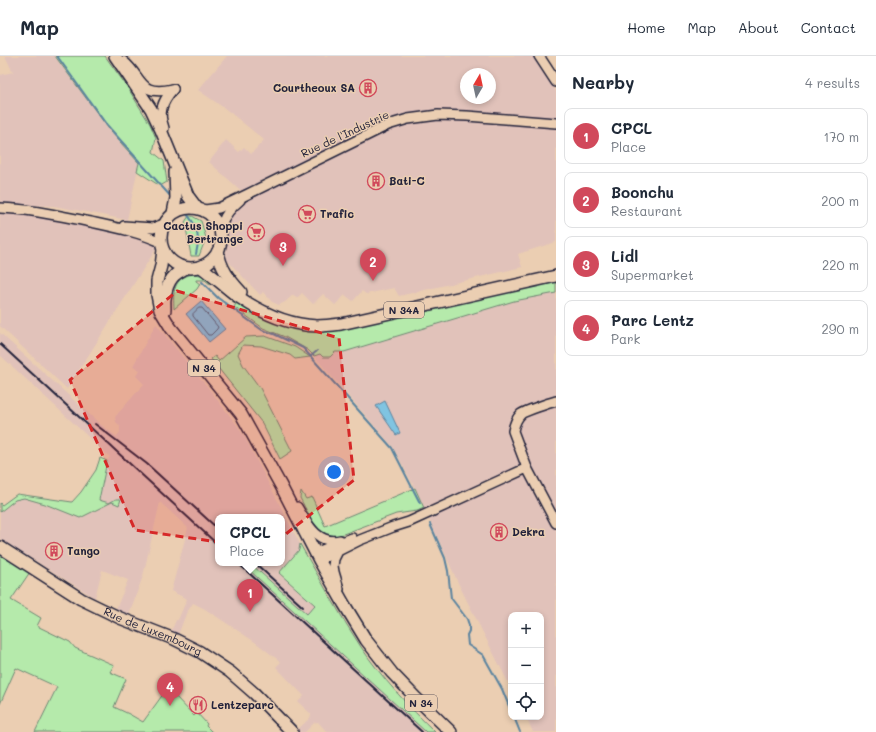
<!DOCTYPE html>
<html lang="en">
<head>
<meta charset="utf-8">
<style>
  :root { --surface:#fff; --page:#f6f6f7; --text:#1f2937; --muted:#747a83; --line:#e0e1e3; --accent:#d1495b }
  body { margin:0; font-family:Mali,sans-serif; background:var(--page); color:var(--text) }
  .controls { position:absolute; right:12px; bottom:12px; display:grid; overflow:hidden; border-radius:8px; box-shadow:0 2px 6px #0003 }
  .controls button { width:36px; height:36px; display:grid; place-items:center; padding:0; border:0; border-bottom:1px solid var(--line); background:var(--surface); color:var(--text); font:20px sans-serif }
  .compass { position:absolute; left:460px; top:12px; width:36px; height:36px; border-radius:50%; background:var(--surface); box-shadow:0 2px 6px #0003; rotate:9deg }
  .you { position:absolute; left:334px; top:416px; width:14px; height:14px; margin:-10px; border:3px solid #fff; border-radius:50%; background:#1a73e8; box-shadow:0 0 0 6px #1a73e833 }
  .badge { display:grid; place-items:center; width:26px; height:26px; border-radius:50%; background:var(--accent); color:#fff; font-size:13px; font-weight:700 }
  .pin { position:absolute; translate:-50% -33px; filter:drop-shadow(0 1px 2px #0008) }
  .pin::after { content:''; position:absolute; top:21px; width:14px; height:12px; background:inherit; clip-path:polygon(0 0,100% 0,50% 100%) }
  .popup { position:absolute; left:215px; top:458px; width:70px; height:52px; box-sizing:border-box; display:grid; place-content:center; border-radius:8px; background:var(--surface); filter:drop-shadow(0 1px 3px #0005); font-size:13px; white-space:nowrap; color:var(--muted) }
  .popup b { font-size:15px; color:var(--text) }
  .popup::after { content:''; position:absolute; left:50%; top:100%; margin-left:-8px; border:8px solid transparent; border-top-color:var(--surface) }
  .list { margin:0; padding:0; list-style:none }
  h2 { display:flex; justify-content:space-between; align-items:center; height:52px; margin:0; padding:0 16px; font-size:17px }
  h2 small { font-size:13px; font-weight:400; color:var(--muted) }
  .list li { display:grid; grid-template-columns:26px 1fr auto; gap:12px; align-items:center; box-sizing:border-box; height:56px; margin:0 8px 8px; padding:0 8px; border:1px solid var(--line); border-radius:8px }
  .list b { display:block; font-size:15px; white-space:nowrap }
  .list p { margin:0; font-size:13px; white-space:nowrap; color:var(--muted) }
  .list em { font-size:13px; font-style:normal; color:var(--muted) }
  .icon { flex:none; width:22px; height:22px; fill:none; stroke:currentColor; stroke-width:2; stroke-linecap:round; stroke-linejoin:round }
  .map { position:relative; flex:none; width:556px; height:676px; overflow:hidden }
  header { display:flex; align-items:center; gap:24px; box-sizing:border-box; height:56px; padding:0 20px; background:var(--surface); border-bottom:1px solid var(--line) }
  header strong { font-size:19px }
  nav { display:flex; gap:22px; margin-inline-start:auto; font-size:14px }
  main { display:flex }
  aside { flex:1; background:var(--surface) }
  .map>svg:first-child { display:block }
</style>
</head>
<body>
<header>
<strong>Map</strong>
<nav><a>Home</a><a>Map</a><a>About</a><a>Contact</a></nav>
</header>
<main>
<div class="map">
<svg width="556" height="676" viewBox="0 0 556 676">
  <rect width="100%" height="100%" fill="#ebceb2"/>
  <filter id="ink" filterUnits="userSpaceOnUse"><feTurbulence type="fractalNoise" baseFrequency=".025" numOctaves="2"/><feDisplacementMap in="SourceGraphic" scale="8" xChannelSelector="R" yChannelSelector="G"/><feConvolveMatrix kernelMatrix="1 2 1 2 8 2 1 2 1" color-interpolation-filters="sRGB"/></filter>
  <g filter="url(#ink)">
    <g fill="#e1c2ba" fill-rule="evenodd">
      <path d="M5 0H55L111 76 139 107 127 164 92 157 54 150 0 148V19L13 16Z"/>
      <path d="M227 0H534L556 35V186L518 198 522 211 399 240 394 232 366 238 362 235 353 245 345 239 335 249 323 238 313 248 302 237 297 242 293 239 285 246 279 249 272 246 263 236 260 239 227 204 226 201 227 177 223 166 246 139 209 106 226 84 239 96 244 91 251 98 264 84 227 54 198 34ZM466 18H490V42H466Z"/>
      <path d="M0 157 36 160 121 177 150 185 154 188 156 193 67 333 0 270Z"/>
      <path d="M556 237V676H533L526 661H541V559H511V632L460 531 415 432 393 391 314 300 320 298 344 296 514 245Z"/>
      <path d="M156 268 209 333 236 368 244 380 300 488 299 494 279 517 315 549 307 559 251 508 248 512 426 676H327L318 666 314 667 305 676H295L310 662 311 658 298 646 304 640 276 611 281 606 255 586 205 553 193 547 186 558 178 579 171 576 176 564H178L187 543 171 535 188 472 160 446 143 520 129 558 116 553 128 524 102 514 95 542 0 483V456L15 444 24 442 45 448 80 462 112 446 116 443 109 447 99 444 107 405 110 401 0 299V277L100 368 117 381 120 376V370L116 366 115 361 144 328 136 320 140 314 133 310ZM218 461H282V507H218Z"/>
    </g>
    <g fill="#b5eaab" stroke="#6c8673">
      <path d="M55 0H105L126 29 150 68 156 82 153 96 164 105 167 126 160 130 137 115 139 107 111 76Z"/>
      <path d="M189 160H192L201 165 206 182 199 200H191L185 166Z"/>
      <path d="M193 218 201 219 207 222 294 271 556 224V237L514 245 344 296H335L330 301H323L320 298 314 300 308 294 285 281 263 272 234 251 236 248 230 243 213 227 211 229 205 224H196V225L200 228 197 233 174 253C173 236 173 222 193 218Z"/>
      <path d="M265 280 295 291 310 301 295 303 290 299 261 290 243 289 238 298 243 309 260 332 292 395 280 403 262 367 211 303 215 300 219 305 246 281Z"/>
      <path d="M100 402 107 405 99 444 109 447 116 443H121L119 449 112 446 80 462 45 448 24 442 15 444 0 456V447L2 449 17 438 72 446 81 436 96 414Z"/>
      <path d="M415 432 424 452 417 455 396 458 338 480C333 480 329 480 325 478 315 473 305 451 300 442L301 435 306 443 312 441 325 470Z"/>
      <path d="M300 488C320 523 339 558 361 591 381 621 409 651 435 676H426L247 512 251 508 307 558 315 549 279 517 299 494Z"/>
      <path d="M0 497 30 516 11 544 41 562 37 570 70 586 75 592 114 609 110 616 126 623 114 651 129 658 143 666 169 630 172 634 169 638 172 641 174 639 194 660 197 657 207 668 206 670 212 676H35L57 631 16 612 0 648Z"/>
    </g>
    <g fill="#80c4e1" stroke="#5a839f">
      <path d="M201 245 225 273 209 286 186 258Z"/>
      <path d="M385 345 400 377 396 379 376 350Z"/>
    </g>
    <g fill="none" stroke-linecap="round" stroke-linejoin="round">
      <path stroke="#48637d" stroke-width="1" d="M199 252H202L218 271 217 273 211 279H208L193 260V258Z"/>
      <g stroke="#5a839f" stroke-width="2">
        <path d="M57 0 106 68 172 142"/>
        <path d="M179 149C194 165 202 175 196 198"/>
        <path d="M202 226 218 242 262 274 274 278 303 292 392 392 420 447"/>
        <path d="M311 300 317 295"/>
        <path d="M430 468 445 502 448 515 451 542 467 563 469 569V575L467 579 468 589 483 599 502 633 511 655"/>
        <path d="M514 661 520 676"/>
      </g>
      <g stroke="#22223b" stroke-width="12">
        <g id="minor">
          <path d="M539 0 556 26"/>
          <path d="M123 5C144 22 138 41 173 33"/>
          <path d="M164 72C158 56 162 46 173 33"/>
          <path d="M0 152C31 153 60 160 91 166 114 171 139 176 161 186"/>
          <path d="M205 154 219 152 246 139 388 69 408 63 438 59 467 60 556 67"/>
          <path d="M124 170 153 172 164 168"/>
          <path d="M221 177C222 174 222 170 223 166 225 158 233 150 240 144"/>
          <path d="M556 345C549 347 525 355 521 358 516 363 514 369 513 375L527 412 556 467"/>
          <path d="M297 451C307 467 317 489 340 484"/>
          <path d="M315 497 352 482"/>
          <path d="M319 504 338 495"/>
          <path d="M339 533 334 516 333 510 334 503 338 495 360 484 393 471 409 466 527 412"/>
        </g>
      </g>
      <g stroke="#22223b" stroke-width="14">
        <g id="major">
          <path d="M115 0 151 53 161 74 188 140 197 152"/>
          <circle cx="191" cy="182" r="30"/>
          <path d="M173 157 176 142 175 116"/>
          <path d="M163 194 161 210 157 225V239L160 254 171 272 241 358 281 430 319 504 344 548 366 584 392 617 416 642 451 676"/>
          <path d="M218 195C220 212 230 224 241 236"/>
          <path d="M201 211C213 220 224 230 237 240 260 256 288 269 317 270 325 270 333 269 341 268L556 220"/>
          <path d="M165 254C164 242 166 227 175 219 178 216 183 214 186 212"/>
          <path id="s1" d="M0 491 81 543 120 562 174 583 200 596 230 616 254 637 292 676"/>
        </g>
      </g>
      <use href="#minor" stroke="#ebceb2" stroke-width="9"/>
      <use href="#major" stroke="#ebceb2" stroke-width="11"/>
      <g stroke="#22223b" stroke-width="2">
        <path d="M0 288 218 489"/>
        <path d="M95 368 147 408 218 473"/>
        <path d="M238 507 422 676"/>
        <path d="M255 507 303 551"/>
      </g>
    </g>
  </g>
  <path fill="#d62828" fill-opacity="0.2" stroke="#d62828" stroke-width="3" stroke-dasharray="8 5" stroke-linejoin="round" d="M177 235 339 282 354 424 267 493 135 474 70 324Z"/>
  <defs>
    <g id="building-ring" transform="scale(0.9)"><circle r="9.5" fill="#ebceb2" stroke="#d1495b" stroke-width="1.5"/><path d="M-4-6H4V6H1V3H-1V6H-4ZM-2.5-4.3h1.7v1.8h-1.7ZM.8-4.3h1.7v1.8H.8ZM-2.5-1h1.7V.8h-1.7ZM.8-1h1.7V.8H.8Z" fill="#d1495b"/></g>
    <g id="supermarket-ring" transform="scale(0.9)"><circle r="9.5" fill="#ebceb2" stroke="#d1495b" stroke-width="1.5"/><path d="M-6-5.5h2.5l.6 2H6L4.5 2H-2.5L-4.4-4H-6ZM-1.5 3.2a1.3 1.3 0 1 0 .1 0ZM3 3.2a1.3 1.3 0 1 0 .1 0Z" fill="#d1495b"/></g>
    <g id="restaurant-ring" transform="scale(0.9)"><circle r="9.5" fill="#ebceb2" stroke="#d1495b" stroke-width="1.5"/><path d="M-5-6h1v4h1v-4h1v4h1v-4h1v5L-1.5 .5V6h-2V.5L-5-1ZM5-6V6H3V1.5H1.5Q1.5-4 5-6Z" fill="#d1495b"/></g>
  </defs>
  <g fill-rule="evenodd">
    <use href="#building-ring" x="368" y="32"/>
    <use href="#building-ring" x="376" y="125"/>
    <use href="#supermarket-ring" x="307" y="158"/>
    <use href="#supermarket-ring" x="256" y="176"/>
    <use href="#building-ring" x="499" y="476"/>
    <use href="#building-ring" x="54" y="495"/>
    <use href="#restaurant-ring" x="198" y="649"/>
  </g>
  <g text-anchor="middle" stroke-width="3" stroke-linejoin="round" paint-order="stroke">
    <g fill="#ebceb2" stroke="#5e565f" stroke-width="1">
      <rect x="384" y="246" width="40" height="16" rx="3"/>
      <rect x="188" y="304" width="32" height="16" rx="3"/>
      <rect x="405" y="639" width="32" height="16" rx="3"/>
    </g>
    <g font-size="10" font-weight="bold" fill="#22223b">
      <text x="404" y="258">N 34A</text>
      <text x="204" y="316">N 34</text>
      <text x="421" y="651">N 34</text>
    </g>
    <g font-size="11" font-weight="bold" fill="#22223b" stroke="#ebceb2" text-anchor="start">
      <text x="355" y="36" text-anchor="end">Courtheoux SA</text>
      <text x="389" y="129">Bati-C</text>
      <text x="320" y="162">Trafic</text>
      <text x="243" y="174" text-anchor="end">Cactus Shoppi<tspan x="243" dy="13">Bertrange</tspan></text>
      <text x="512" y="480">Dekra</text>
      <text x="67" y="499">Tango</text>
      <text x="211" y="653">Lentzeparc</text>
    </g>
    <g font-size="11" fill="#22223b" stroke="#ebceb2">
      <text transform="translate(345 78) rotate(-25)" y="4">Rue de l'Industrie</text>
      <text dy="4" stroke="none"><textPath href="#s1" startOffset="175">Rue de Luxembourg</textPath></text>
    </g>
  </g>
</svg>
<div class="controls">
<button>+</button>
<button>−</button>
<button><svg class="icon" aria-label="locate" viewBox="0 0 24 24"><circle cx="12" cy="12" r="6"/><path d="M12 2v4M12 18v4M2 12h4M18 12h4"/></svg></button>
</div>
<svg class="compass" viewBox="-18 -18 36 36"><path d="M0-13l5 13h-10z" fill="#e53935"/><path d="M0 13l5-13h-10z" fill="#747a83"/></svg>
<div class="you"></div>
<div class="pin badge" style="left:250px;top:556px">1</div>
<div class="popup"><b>CPCL</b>Place</div>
<div class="pin badge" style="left:373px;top:225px">2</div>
<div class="pin badge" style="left:283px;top:210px">3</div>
<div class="pin badge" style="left:170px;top:650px">4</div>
</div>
<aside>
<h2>Nearby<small>4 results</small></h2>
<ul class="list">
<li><span class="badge">1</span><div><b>CPCL</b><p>Place</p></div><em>170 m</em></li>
<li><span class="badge">2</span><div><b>Boonchu</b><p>Restaurant</p></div><em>200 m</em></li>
<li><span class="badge">3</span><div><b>Lidl</b><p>Supermarket</p></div><em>220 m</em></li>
<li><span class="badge">4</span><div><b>Parc Lentz</b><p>Park</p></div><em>290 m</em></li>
</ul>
</aside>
</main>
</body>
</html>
